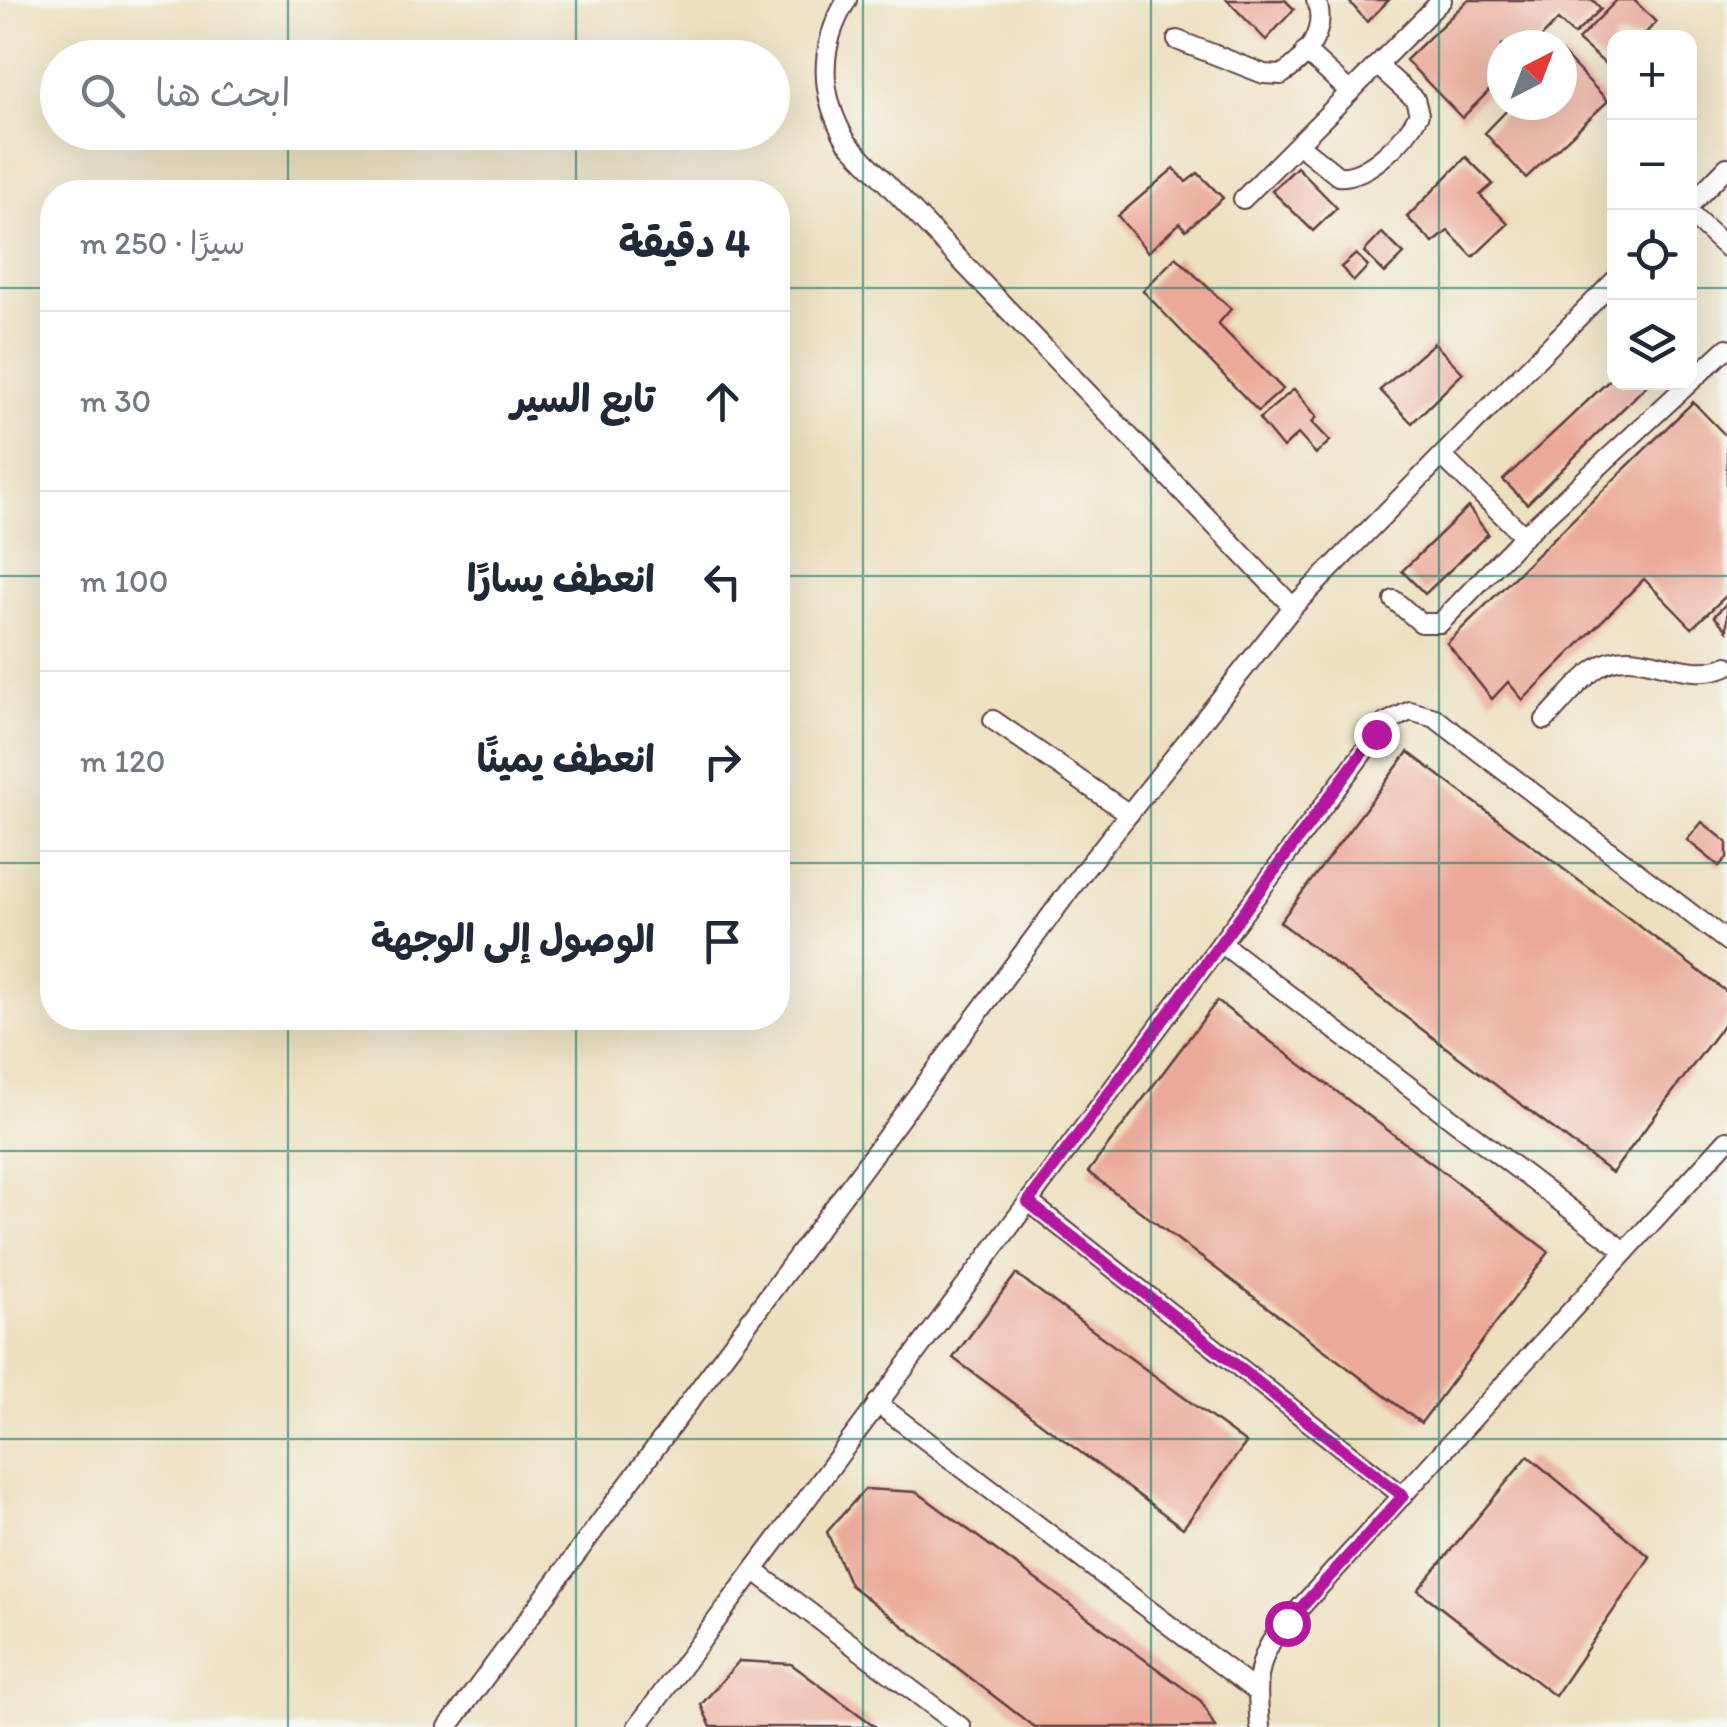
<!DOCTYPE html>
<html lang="ar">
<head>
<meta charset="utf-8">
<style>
  :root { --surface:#fff; --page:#f2f2f3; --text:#1f2937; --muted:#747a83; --line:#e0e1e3 }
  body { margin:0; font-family:Itim,"Playpen Sans Arabic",sans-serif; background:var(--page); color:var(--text); direction:rtl }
  .controls { position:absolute; right:30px; top:30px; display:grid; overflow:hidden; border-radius:20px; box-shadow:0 10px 40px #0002 }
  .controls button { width:90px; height:90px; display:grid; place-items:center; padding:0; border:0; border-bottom:2px solid var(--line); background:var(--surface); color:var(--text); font:50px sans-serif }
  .compass { position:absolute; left:1487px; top:30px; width:90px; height:90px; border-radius:50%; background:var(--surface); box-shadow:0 10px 40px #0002; rotate:42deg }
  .stop { position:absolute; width:30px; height:30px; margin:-22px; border:8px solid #b5179e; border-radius:50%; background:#fff }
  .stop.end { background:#b5179e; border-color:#fff; box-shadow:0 2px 10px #0008 }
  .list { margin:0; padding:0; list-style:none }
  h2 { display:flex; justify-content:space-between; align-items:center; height:130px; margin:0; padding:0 40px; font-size:42px }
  h2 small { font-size:32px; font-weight:400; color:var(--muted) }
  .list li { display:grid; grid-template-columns:65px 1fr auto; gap:30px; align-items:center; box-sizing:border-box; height:180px; padding:0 40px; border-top:2px solid var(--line) }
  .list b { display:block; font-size:38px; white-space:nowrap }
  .list em { font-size:32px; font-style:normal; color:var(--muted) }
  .icon { flex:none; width:55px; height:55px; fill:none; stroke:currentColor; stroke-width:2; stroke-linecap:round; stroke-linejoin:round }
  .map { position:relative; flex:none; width:1727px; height:1727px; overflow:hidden; direction:ltr }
  .search { position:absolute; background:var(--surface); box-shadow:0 10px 40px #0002; left:40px; top:40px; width:750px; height:110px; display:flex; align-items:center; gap:25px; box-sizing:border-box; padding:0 35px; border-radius:55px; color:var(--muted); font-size:38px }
  .panel { position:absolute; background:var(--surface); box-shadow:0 10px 40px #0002; left:40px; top:180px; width:750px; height:850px; border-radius:40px; direction:rtl }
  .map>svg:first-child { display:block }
</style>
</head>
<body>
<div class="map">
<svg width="1727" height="1727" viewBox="0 0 1727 1727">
  <rect width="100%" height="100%" fill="#f6f6f2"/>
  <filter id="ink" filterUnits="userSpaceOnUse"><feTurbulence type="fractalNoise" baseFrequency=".01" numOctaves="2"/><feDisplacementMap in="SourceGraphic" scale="20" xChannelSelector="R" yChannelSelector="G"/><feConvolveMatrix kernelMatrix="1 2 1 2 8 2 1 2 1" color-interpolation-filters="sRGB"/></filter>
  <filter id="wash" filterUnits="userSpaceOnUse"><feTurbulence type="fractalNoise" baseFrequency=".0048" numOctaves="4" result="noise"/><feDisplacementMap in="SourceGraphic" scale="40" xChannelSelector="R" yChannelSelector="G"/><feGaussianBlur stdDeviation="2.25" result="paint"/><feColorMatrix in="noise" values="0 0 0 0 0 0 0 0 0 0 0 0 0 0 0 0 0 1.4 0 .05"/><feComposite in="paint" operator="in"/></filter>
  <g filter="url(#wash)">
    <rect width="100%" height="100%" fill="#ece0bf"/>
    <g id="blocks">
      <g fill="#ebaa99">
        <path d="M1227 0H1285L1294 9 1266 40Z"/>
        <path d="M1348 0H1389L1367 22Z"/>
        <path d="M1468 0H1593L1601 9 1574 35 1558 20 1534 45H1502V78L1462 118 1406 60Z"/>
        <path d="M1617 0H1634L1656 22 1641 38H1614L1611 69 1578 40Z"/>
        <path d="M1562 53 1608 101 1526 178 1485 133 1512 105H1562Z"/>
        <path d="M1466 157 1493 184 1480 195 1508 224 1473 257 1448 231 1433 243 1407 217Z"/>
        <path d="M1297 167 1337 208 1313 231 1272 191Z"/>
        <path d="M1174 168 1186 182 1198 173 1223 198 1186 230 1180 223 1148 252 1118 216Z"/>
        <path d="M1382 233 1404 254 1385 273 1364 252Z"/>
        <path d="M1356 254 1368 266 1354 281 1341 267Z"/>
        <path d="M1176 257 1231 309 1218 324 1283 389 1258 411 1143 291Z"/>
        <path d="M1434 343 1463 373 1412 423 1380 390Z"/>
        <path d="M1614 376V382H1650L1527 504 1503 480Z"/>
        <path d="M1294 389 1317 417 1312 422 1330 441 1316 454 1298 434 1283 448 1259 419Z"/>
        <path d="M1693 402 1727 437V595L1692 628 1644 579 1523 700 1508 682 1492 699 1447 643Z"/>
        <path d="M1468 507 1488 534 1425 594 1402 571Z"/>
        <path d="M1727 603V630L1714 616Z"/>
        <path d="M1408 752 1727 992V1020L1612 1173 1280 922Z"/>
        <path d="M1702 822 1727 842V858L1719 866 1687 840Z"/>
        <path d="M1217 1001 1549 1252 1421 1423 1088 1172Z"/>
        <path d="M1016 1274 1246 1443 1183 1528 953 1358Z"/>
        <path d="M1528 1456 1650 1557 1555 1696 1418 1590Z"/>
        <path d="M865 1489 917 1492 1201 1701 1215 1727H1034L850 1585 827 1532Z"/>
        <path d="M739 1661 791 1664 876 1727H711L701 1705Z"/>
      </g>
    </g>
  </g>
  <g filter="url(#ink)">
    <use href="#blocks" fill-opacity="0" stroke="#623c41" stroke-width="2.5"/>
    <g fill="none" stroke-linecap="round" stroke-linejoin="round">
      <g stroke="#623c41" stroke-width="22">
        <g id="lane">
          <path d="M847 0C818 47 819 95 847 142L1293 607"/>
          <path d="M1177 40 1264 74 1281 75C1307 59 1328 29 1316 0"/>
          <path d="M1305 51 1350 92"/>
          <path d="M1298 144 1338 176C1368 179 1406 139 1419 114L1415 99 1377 65"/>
          <path d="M1243 199 1442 0"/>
          <path d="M1690 205 1727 167"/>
          <path d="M1690 214 1727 248"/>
          <path d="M1442 456 1524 536"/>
          <path d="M1394 600 1421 623H1440L1524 536 1727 348"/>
          <path d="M993 720 1129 814"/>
          <path d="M1545 720C1561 704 1577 682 1596 669 1637 640 1680 686 1727 666"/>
          <path d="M1221 943 1625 1251"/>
          <path d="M1029 1202 1403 1496"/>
          <path d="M877 1403 1257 1692"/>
          <path d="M756 1572 961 1727"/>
          <path d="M448 1727 1086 868 1293 607 1614 281"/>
          <path d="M637 1727 1385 723 1410 711 1435 718 1727 941"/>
          <path d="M1260 1727C1257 1690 1254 1663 1278 1632L1727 1140"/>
        </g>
      </g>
      <use href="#lane" stroke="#fff" stroke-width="18"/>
    </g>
  </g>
  <g fill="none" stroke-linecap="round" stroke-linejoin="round" filter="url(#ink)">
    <path stroke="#b5179e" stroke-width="12" d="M1287 1623 1403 1496 1028 1202 1376 734"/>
  </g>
  <path fill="none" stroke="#0f766e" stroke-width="2.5" stroke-opacity="0.55" d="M288 0V58M576 0V58M863 0V1727M1151 0V1727M1439 0V1727M288 132V192M576 132V192M0 288H52M778 288H1614M1690 288H1727M0 576H52M778 576H1727M0 863H52M778 863H1727M288 1018V1727M576 1018V1727M0 1151H1727M0 1439H1727"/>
</svg>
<div class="controls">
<button>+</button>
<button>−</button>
<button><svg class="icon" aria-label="locate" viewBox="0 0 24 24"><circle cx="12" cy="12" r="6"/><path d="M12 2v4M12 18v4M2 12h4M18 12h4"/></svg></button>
<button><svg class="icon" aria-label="layers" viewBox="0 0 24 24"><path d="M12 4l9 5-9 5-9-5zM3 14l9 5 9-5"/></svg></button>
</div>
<svg class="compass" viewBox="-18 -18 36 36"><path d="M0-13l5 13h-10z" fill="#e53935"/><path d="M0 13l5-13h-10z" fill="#747a83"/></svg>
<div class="stop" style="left:1287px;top:1623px"></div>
<div class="stop end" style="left:1376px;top:734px"></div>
<div class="search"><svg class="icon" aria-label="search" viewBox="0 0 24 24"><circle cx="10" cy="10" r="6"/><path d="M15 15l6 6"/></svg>ابحث هنا</div>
<section class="panel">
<h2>4 دقيقة<small>سيرًا · 250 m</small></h2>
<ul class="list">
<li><svg class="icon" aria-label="ahead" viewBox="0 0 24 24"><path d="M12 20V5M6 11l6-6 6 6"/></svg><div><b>تابع السير</b></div><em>30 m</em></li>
<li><svg class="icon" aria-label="left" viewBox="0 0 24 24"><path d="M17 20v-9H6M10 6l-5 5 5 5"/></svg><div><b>انعطف يسارًا</b></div><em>100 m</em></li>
<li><svg class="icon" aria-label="right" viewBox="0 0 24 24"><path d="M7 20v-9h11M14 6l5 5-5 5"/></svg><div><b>انعطف يمينًا</b></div><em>120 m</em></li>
<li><svg class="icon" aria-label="arrive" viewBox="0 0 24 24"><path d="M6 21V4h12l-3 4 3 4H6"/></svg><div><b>الوصول إلى الوجهة</b></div></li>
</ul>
</section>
</div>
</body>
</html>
